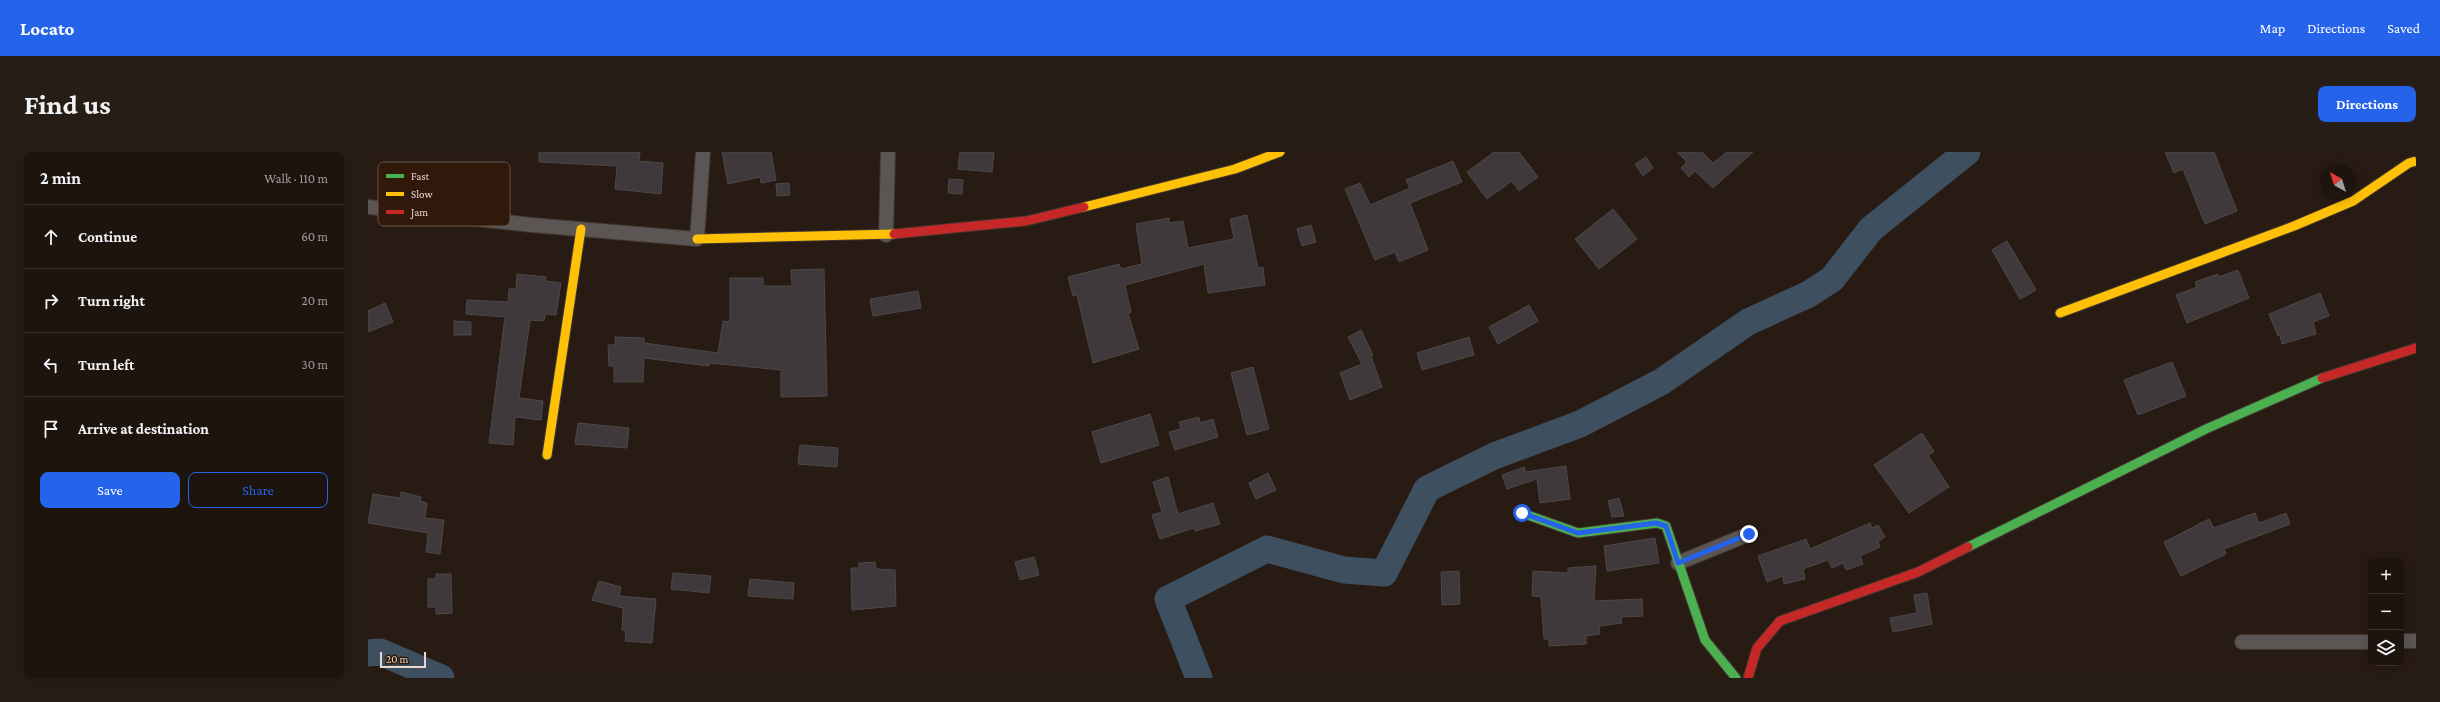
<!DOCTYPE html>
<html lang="en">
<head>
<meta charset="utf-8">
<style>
  :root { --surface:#1e140e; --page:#261d17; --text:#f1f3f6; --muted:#a19e9e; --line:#3c332e; --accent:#2563eb }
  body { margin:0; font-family:"Crimson Pro",serif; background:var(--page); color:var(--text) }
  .controls { position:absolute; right:12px; bottom:12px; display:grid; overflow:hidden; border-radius:8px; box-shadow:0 2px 10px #0003 }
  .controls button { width:36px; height:36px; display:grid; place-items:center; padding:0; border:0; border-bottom:1px solid var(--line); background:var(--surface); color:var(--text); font:20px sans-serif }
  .compass { position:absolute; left:1952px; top:12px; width:36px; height:36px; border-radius:50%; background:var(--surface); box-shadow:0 2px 10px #0003; rotate:321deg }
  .scale { position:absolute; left:12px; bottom:10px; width:46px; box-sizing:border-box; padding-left:4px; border:2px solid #e8d7cf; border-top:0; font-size:11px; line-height:14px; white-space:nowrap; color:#e8d7cf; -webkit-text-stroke:3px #30190b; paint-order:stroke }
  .stop { position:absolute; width:12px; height:12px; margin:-9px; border:3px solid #2563eb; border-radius:50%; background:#fff }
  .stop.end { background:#2563eb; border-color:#fff; box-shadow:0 1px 4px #0008 }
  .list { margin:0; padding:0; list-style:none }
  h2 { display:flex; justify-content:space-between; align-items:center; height:52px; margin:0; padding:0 16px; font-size:17px }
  h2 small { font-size:13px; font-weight:400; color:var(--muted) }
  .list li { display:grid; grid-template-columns:26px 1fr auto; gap:12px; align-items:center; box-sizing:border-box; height:64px; padding:0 16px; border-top:1px solid var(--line) }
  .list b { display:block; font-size:15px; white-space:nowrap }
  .list em { font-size:13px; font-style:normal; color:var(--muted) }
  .actions { display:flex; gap:8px; padding:12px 16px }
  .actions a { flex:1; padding:9px 0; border:1px solid var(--accent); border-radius:8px; text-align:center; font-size:14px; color:var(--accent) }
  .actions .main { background:var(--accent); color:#fff }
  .icon { flex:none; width:22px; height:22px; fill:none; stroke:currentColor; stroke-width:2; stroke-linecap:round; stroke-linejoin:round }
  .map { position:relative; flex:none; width:2048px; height:526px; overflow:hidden; border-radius:8px }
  header { display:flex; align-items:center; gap:24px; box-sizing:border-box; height:56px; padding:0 20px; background:var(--accent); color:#fff }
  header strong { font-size:19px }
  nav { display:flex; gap:22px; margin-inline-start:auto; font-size:14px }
  .intro { display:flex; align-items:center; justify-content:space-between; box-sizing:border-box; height:96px; padding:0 24px }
  h1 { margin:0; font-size:28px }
  .button { padding:10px 18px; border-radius:8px; background:var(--accent); color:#fff; font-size:14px; font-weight:700 }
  main { display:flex; gap:24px; padding:0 24px }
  aside { flex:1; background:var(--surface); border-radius:8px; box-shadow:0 2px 10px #0003 }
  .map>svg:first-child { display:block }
</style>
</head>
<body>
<header>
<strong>Locato</strong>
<nav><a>Map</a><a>Directions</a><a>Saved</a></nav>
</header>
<div class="intro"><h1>Find us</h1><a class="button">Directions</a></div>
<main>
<aside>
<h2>2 min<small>Walk · 110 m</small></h2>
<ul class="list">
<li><svg class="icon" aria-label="ahead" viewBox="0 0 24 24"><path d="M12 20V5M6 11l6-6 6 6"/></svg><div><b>Continue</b></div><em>60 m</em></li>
<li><svg class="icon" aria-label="right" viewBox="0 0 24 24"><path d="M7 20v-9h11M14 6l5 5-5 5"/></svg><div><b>Turn right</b></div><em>20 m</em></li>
<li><svg class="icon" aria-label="left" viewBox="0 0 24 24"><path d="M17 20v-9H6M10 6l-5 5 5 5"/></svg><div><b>Turn left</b></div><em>30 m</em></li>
<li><svg class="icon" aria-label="arrive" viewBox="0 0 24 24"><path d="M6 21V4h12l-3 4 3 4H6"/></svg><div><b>Arrive at destination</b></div></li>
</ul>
<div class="actions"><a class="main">Save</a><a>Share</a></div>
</aside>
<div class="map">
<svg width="2048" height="526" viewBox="0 0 2048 526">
  <rect width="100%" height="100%" fill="#281b13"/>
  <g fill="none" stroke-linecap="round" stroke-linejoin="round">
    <g stroke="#3e4f60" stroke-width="27">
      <path d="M0 501 12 500 73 526"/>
      <path d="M831 526 800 447 899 397 976 418 1016 421 1059 337 1126 304 1212 272 1293 230 1380 170 1441 142 1464 127 1503 77 1599 0"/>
    </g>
  </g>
  <g fill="#40393b" stroke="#4e4849">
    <path d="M171 0H272L271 9 295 11 293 42 247 37 249 14 171 10Z"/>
    <path d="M354 0H403L408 28 393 31 392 25 360 32Z"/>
    <path d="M592 0H626L624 20 590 17Z"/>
    <path d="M1126 0H1151L1170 25 1151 39 1144 29 1119 47 1099 20Z"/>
    <path d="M1309 0H1334L1345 11 1359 0H1385L1345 36 1327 19 1321 25 1313 16 1319 10Z"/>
    <path d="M1797 0H1846L1869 59 1837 72 1815 17 1806 21Z"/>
    <path d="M1278 5 1285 16 1275 24 1267 12Z"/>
    <path d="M1085 9 1094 30 1042 51 1060 98 1031 110 1027 100 1007 108 977 37 992 31 1002 53 1042 36 1038 28Z"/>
    <path d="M581 27 595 28 594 42 580 41Z"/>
    <path d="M421 31 422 43 409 44 408 32Z"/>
    <path d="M1245 57 1269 87 1231 117 1207 87Z"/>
    <path d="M879 63 890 116 895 115 897 133 840 141 836 112 757 133 763 160 760 161 771 197 725 211 709 143 705 144 700 125 751 112 753 117 774 112 768 72 801 66V71L815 69 820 96 866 87 862 67Z"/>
    <path d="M943 73 948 90 934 94 929 77Z"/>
    <path d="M1639 89 1668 138 1652 147 1624 98Z"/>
    <path d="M456 117 459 244 413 245V218L342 211 341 214 276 206 275 230H246V214H241L240 193H247V185L276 186V191L350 201 355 169 362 170V126H395V134H424L423 118Z"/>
    <path d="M1870 118 1881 146 1819 171 1808 143 1829 135 1827 130 1850 122 1851 125Z"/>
    <path d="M149 122 178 125 177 129 193 131 188 163 177 162 176 169 162 168 151 246 175 249 173 268 147 265 145 293 121 291 137 165 98 162 99 148 140 150 141 137H148Z"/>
    <path d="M550 139 553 156 505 164 502 147Z"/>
    <path d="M1952 141 1961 164 1945 170 1948 182 1914 192 1912 183 1910 184 1901 162Z"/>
    <path d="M17 151 25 170 0 180V159Z"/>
    <path d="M1161 153 1170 169 1130 192 1121 175Z"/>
    <path d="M86 169 103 170V183H86Z"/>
    <path d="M993 178 1005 203 1003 204 1014 235 982 248 972 221 994 212 980 185Z"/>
    <path d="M1101 185 1106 203 1054 218 1049 201Z"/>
    <path d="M1804 210 1818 244 1770 263 1756 228Z"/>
    <path d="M885 215 901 277 879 283 863 221Z"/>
    <path d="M782 262 791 293 733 311 724 280Z"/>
    <path d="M831 265 832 271 845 267 850 285 807 298 801 280 813 277 811 270Z"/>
    <path d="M210 271 261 276 259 296 207 292Z"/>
    <path d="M1554 281 1566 300 1560 303 1581 335 1541 361 1506 313Z"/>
    <path d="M432 293 470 296 469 315 430 312Z"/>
    <path d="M1198 314 1202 347 1172 351 1169 327 1139 337 1134 323 1156 315 1157 320Z"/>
    <path d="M900 321 908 338 888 347 881 331Z"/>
    <path d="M800 325 810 362 845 351 852 372 827 379 826 376 792 387 784 363 794 360 785 330Z"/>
    <path d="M33 340 53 345 52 349 59 351 57 366 76 368 72 402 58 400 60 381 0 371 5 342 32 346Z"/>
    <path d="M1251 346 1256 364 1244 365 1240 349Z"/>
    <path d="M1887 361 1891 371 1918 361 1922 372 1856 397 1858 402 1813 424 1796 390 1841 367 1846 376Z"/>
    <path d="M1502 371 1504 376 1510 373 1517 385 1510 390 1512 395 1492 404 1495 412 1478 418 1475 411 1464 416 1460 408 1435 417 1437 427 1416 432 1415 424 1399 430 1390 404 1438 387 1442 397Z"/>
    <path d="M1287 386 1291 411 1239 419 1236 394Z"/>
    <path d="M666 405 671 423 652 428 647 410Z"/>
    <path d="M507 410 508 417 527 418 528 454 484 458 483 416H491V411Z"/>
    <path d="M1228 414 1226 449 1274 447 1275 464 1253 465 1254 471 1231 474 1232 482 1218 484V492L1181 494V487H1176L1173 445 1164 444 1165 419 1200 421V416Z"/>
    <path d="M1091 419 1092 452 1074 453 1073 420Z"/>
    <path d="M305 421 343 424 341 441 303 437Z"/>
    <path d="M68 422H83L84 461 68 462V455H60V427H68Z"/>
    <path d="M382 427 426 431 425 447 380 444Z"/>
    <path d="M231 429 253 435 251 444 288 447 284 491 257 489 258 478H254L255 456 224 448Z"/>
    <path d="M1559 441 1564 472 1525 480 1522 466 1549 461 1546 443Z"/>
  </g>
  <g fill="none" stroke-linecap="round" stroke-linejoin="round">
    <g stroke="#41362f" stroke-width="16">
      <g id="street">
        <path d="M0 55 164 73 329 87 335 0"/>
        <path d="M518 83 520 0"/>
        <path d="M1310 411 1381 382"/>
        <path d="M2033 489H2048"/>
        <path d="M1874 490H2003"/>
      </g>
    </g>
    <g stroke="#41362f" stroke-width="11">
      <g id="fast">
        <path d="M1154 361 1210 381 1289 371 1298 374 1337 488 1368 526"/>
        <path d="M1600 395 1838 277 1954 226"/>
      </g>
    </g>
    <g stroke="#41362f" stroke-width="11">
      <g id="slow">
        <path d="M716 55 867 17 912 0"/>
        <path d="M329 87 526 82"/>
        <path d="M1692 161 1926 74 1985 49 2041 11 2048 9"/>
        <path d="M179 303 213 77"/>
      </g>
    </g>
    <g stroke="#41362f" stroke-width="11">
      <g id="jam">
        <path d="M526 82 658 69 716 55"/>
        <path d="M1954 226 2048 196"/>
        <path d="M1380 526 1389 496 1412 469 1550 420 1600 395"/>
      </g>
    </g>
    <use href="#street" stroke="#5b5654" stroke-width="14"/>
    <use href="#fast" stroke="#4caf50" stroke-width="9"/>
    <use href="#slow" stroke="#ffc107" stroke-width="9"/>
    <use href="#jam" stroke="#c62828" stroke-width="9"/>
  </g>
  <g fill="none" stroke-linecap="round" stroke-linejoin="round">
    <path stroke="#2563eb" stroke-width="5" d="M1154 361 1210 381 1288 371 1298 374 1310 411 1381 382"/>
  </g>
  <rect x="10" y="10" width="132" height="64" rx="6" fill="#30190b" stroke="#675246" stroke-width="1"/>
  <rect x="18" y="22" width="18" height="4" fill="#4caf50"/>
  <rect x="18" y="40" width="18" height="4" fill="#ffc107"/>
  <rect x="18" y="58" width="18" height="4" fill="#c62828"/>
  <g font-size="11" fill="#e8d7cf">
    <text x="43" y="28">Fast</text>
    <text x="43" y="46">Slow</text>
    <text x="43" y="64">Jam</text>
  </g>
</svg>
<div class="controls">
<button>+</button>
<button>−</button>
<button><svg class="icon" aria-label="layers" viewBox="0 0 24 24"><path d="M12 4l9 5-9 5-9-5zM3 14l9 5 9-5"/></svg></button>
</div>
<svg class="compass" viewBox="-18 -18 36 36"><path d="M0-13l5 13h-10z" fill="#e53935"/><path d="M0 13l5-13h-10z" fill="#a19e9e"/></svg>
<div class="scale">20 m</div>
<div class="stop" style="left:1154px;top:361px"></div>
<div class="stop end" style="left:1381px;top:382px"></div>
</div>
</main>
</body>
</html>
